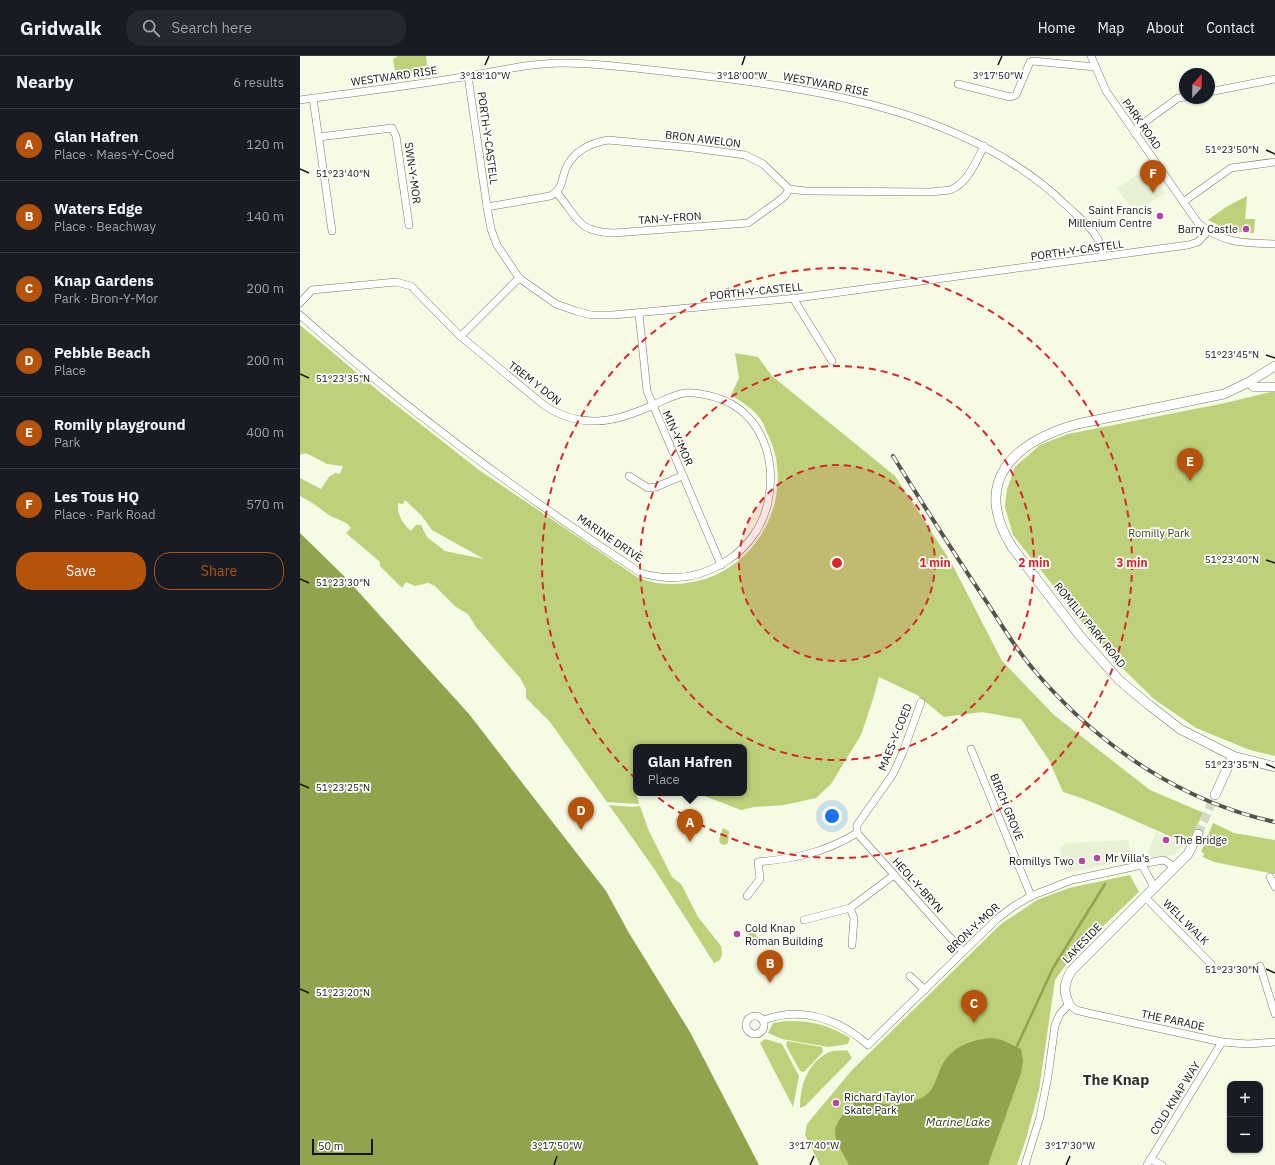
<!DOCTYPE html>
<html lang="en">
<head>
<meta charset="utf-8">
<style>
  :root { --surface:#171b24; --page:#242831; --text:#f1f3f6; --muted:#9ea1a6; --line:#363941; --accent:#b45309 }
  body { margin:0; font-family:"IBM Plex Sans",sans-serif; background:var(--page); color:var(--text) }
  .controls { position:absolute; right:12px; bottom:12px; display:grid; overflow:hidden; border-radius:8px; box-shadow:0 1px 3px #0004 }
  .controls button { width:36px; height:36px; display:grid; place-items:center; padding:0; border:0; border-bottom:1px solid var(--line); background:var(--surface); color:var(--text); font:20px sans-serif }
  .compass { position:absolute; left:879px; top:12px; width:36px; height:36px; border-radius:50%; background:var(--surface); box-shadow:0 1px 3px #0004; rotate:22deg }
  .scale { position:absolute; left:12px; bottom:10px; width:61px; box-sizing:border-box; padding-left:4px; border:2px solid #13150e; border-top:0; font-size:11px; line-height:14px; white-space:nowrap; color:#13150e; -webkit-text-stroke:3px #fff; paint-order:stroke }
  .you { position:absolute; left:532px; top:760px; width:14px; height:14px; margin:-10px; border:3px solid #fff; border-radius:50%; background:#1a73e8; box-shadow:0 0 0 6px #1a73e833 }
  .badge { display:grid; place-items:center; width:26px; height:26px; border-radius:50%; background:var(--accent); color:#fff; font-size:13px; font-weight:700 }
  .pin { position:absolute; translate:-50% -33px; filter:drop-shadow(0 1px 2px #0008) }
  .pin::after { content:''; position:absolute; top:21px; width:14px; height:12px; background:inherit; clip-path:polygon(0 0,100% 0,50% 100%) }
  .popup { position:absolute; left:333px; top:688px; width:114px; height:52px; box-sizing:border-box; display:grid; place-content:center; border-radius:8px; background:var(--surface); filter:drop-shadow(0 1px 3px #0005); font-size:13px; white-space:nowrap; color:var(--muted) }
  .popup b { font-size:15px; color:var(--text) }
  .popup::after { content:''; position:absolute; left:50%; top:100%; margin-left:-8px; border:8px solid transparent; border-top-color:var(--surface) }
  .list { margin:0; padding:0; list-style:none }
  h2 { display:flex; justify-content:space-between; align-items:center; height:52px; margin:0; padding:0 16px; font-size:17px }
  h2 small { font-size:13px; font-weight:400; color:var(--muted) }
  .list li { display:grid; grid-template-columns:26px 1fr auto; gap:12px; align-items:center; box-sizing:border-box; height:72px; padding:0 16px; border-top:1px solid var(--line) }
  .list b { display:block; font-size:15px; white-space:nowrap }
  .list p { margin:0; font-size:13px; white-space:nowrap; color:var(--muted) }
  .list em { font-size:13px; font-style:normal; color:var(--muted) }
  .actions { display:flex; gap:8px; padding:12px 16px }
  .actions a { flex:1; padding:9px 0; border:1px solid var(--accent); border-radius:16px; text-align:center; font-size:14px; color:var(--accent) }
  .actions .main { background:var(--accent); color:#fff }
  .icon { flex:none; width:22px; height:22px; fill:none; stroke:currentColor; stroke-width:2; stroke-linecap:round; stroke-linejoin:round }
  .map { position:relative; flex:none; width:975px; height:1109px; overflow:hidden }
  header { display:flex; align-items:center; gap:24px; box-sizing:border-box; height:56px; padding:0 20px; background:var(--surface); border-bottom:1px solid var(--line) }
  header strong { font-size:19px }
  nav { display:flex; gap:22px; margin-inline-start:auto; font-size:14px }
  .search { width:280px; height:36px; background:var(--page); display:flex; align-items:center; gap:10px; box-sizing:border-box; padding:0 14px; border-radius:16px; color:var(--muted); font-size:15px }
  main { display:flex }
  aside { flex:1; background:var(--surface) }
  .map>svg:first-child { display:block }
</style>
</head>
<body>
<header>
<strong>Gridwalk</strong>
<div class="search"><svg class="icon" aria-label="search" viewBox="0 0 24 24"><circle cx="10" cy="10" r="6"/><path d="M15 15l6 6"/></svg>Search here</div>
<nav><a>Home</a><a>Map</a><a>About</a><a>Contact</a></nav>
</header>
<main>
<aside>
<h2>Nearby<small>6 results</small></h2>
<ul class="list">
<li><span class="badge">A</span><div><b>Glan Hafren</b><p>Place · Maes-Y-Coed</p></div><em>120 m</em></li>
<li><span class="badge">B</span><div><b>Waters Edge</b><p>Place · Beachway</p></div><em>140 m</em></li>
<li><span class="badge">C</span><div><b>Knap Gardens</b><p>Park · Bron-Y-Mor</p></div><em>200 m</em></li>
<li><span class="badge">D</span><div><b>Pebble Beach</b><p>Place</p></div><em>200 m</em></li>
<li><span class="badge">E</span><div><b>Romily playground</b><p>Park</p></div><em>400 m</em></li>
<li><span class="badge">F</span><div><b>Les Tous HQ</b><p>Place · Park Road</p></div><em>570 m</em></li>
</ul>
<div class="actions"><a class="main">Save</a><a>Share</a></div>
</aside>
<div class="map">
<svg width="975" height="1109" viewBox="0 0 975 1109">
  <rect width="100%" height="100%" fill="#f6fbe6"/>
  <g fill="#e9f1d5">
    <path d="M848 112 865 137 834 157 817 132Z"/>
    <path d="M856 776 879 785 886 788 874 799 850 801 848 796Z"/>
    <path d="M828 784 832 804 765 817 760 792 766 787Z"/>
  </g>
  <g fill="#bdd07a" fill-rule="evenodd">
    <path d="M98 0H126L128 17 96 21 93 3Z"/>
    <path d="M947 140 945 163H955L954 177 931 175 908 164 926 151Z"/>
    <path d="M0 269 82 338 179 414 337 521C343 523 350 526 357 527 369 529 382 528 393 526 458 513 496 441 469 381 466 376 465 369 461 364 454 353 442 346 431 339L439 322 435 297 458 301 472 320 595 420 651 506 702 605 754 659 850 734 904 757 887 787C845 771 806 749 763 736L749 704 721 663 682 656 644 661 617 639 579 621 573 643 561 679 531 728 516 742 484 749 454 751 441 754 397 737H444V691H336L335 723 336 737 339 748 307 746 250 666 226 642V633L220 622 176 571 168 558 156 551 135 530 128 527 115 530 106 526 102 532 80 510V506L46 477 51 472C45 464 37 464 29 459 19 452 12 446 0 440V422L21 433 29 421 35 417 40 418 43 410 27 408 6 397 0 399ZM105 444 121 459 132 474 184 503 145 495 127 481 121 469H116L111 475C103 468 97 459 98 447L103 448Z"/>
    <path d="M975 335V700L950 694 896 672 854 643 804 594 713 479 705 451 707 433 715 411 740 389 768 378 925 347Z"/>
    <path d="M309 749 333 751 340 750 348 773 372 821 381 828 398 861 421 890 422 898 420 904 414 907 355 814Z"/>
    <path d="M913 767 934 777 975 784V818L914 806 903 801 904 797 901 796Z"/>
    <path d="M423 772 429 775 428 787 425 789 421 788 419 784Z"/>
    <path d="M830 819 839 836 798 875 790 872 783 888 777 893 755 924 739 1034 726 1083 717 1109H520L505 1079 507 1068 552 1014 701 868 737 844 769 832Z"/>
    <path d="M452 872 460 886 454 889 447 875Z"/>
    <path d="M486 965C510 964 529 969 550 982L548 988 529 991 482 983 468 977 473 967Z"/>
    <path d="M465 983 482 988 499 1020 493 1051 460 987Z"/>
    <path d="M487 985 522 991 523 996 504 1016 500 1015 486 989Z"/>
    <path d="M547 994 552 1002 505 1050 500 1052C500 1030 507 1007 529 996 534 994 542 995 547 994Z"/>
  </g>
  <g fill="#92a34d">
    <path d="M0 477 45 521 169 658 306 835 329 877 390 976 459 1109H0Z"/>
    <path d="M692 982 702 984 721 993 723 1005 721 1017 688 1109H549C540 1090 527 1079 542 1060 546 1055 549 1049 555 1046 563 1041 575 1047 584 1048 597 1050 615 1047 626 1039 633 1034 636 1024 639 1016 648 992 668 984 692 982Z"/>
  </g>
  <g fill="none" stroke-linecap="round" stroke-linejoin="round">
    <path stroke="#92a34d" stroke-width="2.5" d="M717 990 753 912 805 828"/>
    <path stroke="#d4d8c6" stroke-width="9" stroke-dasharray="9 4.5" stroke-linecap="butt" d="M898 778 915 739"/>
    <g stroke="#767b69" stroke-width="8">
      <g id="minor">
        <path d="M791 0 806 35 898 167C923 188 945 187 975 188"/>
        <path d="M168 20 187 151 191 173 197 189 219 222 256 248 276 255 291 259H313L497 242 888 189 898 186 908 175"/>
        <path d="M658 28 710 41 716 39 730 6 733 5 795 11"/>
        <path d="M909 36 975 23"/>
        <path d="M13 42 32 175"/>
        <path d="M0 44C56 36 112 30 168 20 200 15 230 7 263 7 304 7 347 14 388 18 519 33 668 54 767 150 784 166 800 177 804 201"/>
        <path d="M836 78 838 71 878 42 885 41"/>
        <path d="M19 81 92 72 96 80 109 169"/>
        <path d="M257 137C278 161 276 176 314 177L448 167 476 147 485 140 489 133"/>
        <path d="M883 146 931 112 975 106"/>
        <path d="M187 151 250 140C263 134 261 124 266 112 274 95 290 87 308 84L393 92 445 99 463 108 489 133 506 135 631 136C637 135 644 135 650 134 667 128 676 106 684 90"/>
        <path d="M493 242 532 305"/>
        <path d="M0 247 12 234 96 226 111 230 159 279 245 350C281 373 313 367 351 350 363 345 372 339 385 337 396 336 407 339 418 342 462 357 477 404 468 446 463 470 448 491 428 504 401 522 372 526 341 517 221 439 107 354 0 259"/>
        <path d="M339 258 347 335 421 509"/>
        <path d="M161 280 219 222"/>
        <path d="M329 420 348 432 356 431 382 420"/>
        <path d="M671 693 731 840"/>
        <path d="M557 777 663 896"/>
        <path d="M842 809 854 831"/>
        <path d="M970 821 975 831"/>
        <path d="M447 840 460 823 458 806C497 802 524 797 557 777V769L593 718 603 696 621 646"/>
        <path d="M845 841 911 908"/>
        <path d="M550 852 554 862 552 889"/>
        <path d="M504 864 550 852 594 819"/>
        <path d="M960 910 975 958"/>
        <path d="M610 920 625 934"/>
        <circle cx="455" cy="969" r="9"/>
        <path d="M464 964C502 950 539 963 568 989L663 896 698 862 714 850 731 840 772 824 842 809 846 807 864 804 874 811"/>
        <path d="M850 1103 862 1109"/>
        <path d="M725 1109 740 1061 748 1020 755 969 760 958 769 948 776 954 788 957 922 986 948 988 975 986"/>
        <path d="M847 1109 922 986"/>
      </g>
    </g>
    <g stroke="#767b69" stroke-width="10">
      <g id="tertiary">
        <path d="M975 310 949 326 924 338 777 368C714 386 671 425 712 491L780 580 819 624 849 649 880 673 933 700 975 711"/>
        <path d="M949 326 954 331H975"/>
        <path d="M915 739 933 700"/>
        <path d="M769 948C763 935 764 928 771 915L888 798 898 778"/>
      </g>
    </g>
    <use href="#minor" stroke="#fff" stroke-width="7"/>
    <use href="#tertiary" stroke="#fff" stroke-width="9"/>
    <g stroke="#52554a" stroke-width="4">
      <path id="rail" d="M593 400C624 450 655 499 688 548 704 573 720 599 740 621 802 692 883 746 975 766"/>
    </g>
    <use href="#rail" stroke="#fff" stroke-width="2.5" stroke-dasharray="8" stroke-linecap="butt"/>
  </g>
  <path fill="none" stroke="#13150e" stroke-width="1.5" d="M185 9 189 0M442 9 445 0M698 9 702 0M966 94 975 98M0 113 9 117M966 299 975 302M0 318 9 322M966 504 975 507M0 523 9 527M966 708 975 712M0 728 9 732M966 913 975 917M0 933 9 937M254 1109 257 1100M510 1109 514 1100M766 1109 770 1100"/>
  <circle cx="537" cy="507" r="98" fill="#d62828" fill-opacity=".12"/>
  <g fill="none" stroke="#d62828" stroke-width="2" stroke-dasharray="7 5">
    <circle cx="537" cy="507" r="98"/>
    <circle cx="537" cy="507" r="197"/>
    <circle cx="537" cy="507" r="295"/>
  </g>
  <g fill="#b445a2" stroke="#fff" stroke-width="1.5">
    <circle cx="860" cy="160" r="4"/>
    <circle cx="946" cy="173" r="4"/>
    <circle cx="866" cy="784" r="4"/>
    <circle cx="797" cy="802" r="4"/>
    <circle cx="782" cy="805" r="4"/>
    <circle cx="437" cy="878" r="4"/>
    <circle cx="536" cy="1047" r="4"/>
  </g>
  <g text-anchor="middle" stroke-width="3.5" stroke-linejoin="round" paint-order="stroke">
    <g font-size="11" fill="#13150e" stroke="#fff">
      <text transform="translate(94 20) rotate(-8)" y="4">WESTWARD RISE</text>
      <text transform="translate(526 28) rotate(11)" y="4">WESTWARD RISE</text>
      <text transform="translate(842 68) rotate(55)" y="4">PARK ROAD</text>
      <text transform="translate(188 82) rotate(82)" y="4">PORTH-Y-CASTELL</text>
      <text transform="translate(403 83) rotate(7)" y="4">BRON AWELON</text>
      <text transform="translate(113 117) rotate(82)" y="4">SWN-Y-MOR</text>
      <text transform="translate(370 162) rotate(-4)" y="4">TAN-Y-FRON</text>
      <text transform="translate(777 194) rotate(-8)" y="4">PORTH-Y-CASTELL</text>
      <text transform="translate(456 235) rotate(-6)" y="4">PORTH-Y-CASTELL</text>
      <text transform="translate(235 327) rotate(38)" y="4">TREM Y DON</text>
      <text transform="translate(378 382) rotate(66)" y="4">MIN-Y-MOR</text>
      <text transform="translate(310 482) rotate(34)" y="4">MARINE DRIVE</text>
      <text transform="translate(790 569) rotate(51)" y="4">ROMILLY PARK ROAD</text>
      <text transform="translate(595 681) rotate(-68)" y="4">MAES-Y-COED</text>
      <text transform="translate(707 751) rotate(68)" y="4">BIRCH GROVE</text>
      <text transform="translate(618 829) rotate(48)" y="4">HEOL-Y-BRYN</text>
      <text transform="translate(886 866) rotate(45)" y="4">WELL WALK</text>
      <text transform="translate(673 872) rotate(-43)" y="4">BRON-Y-MOR</text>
      <text transform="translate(782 887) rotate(-46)" y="4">LAKESIDE</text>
      <text transform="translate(873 964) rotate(12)" y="4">THE PARADE</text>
      <text transform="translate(875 1042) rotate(-58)" y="4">COLD KNAP WAY</text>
    </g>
    <g font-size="11" fill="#13150e" stroke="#fff" text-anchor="start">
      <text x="852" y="158" text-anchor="end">Saint Francis<tspan x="852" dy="13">Millenium Centre</tspan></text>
      <text x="938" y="177" text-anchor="end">Barry Castle</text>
      <text x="874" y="788">The Bridge</text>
      <text x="805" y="806">Mr Villa's</text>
      <text x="774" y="809" text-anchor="end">Romillys Two</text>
      <text x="445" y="876">Cold Knap<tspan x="445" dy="13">Roman Building</tspan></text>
      <text x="544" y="1045">Richard Taylor<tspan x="544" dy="13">Skate Park</tspan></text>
    </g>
    <g font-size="11" fill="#38401b" stroke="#fff">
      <text x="859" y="481">Romilly Park</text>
    </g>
    <g font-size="12" font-style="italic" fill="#333b16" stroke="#fff">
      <text x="658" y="1070">Marine Lake</text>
    </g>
    <g font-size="15" font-weight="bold" fill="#2e3222" stroke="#fff">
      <text x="816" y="1029">The Knap</text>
    </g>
  </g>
  <g font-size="10" text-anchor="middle" fill="#13150e" stroke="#fff" stroke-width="3.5" stroke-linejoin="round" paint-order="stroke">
    <text x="442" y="23">3°18'00"W</text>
    <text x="185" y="23">3°18'10"W</text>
    <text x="698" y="23">3°17'50"W</text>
    <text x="932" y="97">51°23'50"N</text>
    <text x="43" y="121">51°23'40"N</text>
    <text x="932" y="302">51°23'45"N</text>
    <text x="43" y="326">51°23'35"N</text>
    <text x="932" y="507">51°23'40"N</text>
    <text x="43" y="530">51°23'30"N</text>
    <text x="932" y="712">51°23'35"N</text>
    <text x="43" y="735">51°23'25"N</text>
    <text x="932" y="917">51°23'30"N</text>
    <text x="43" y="940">51°23'20"N</text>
    <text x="257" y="1093">3°17'50"W</text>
    <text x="514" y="1093">3°17'40"W</text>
    <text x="770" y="1093">3°17'30"W</text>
  </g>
  <circle cx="537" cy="507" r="6" fill="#d62828" stroke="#fff" stroke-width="2"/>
  <g font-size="12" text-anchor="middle" font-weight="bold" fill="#d62828" stroke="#fff" stroke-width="3.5" stroke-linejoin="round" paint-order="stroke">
    <text x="635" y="511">1 min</text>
    <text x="734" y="511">2 min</text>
    <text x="832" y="511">3 min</text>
  </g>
</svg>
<div class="controls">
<button>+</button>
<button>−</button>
</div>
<svg class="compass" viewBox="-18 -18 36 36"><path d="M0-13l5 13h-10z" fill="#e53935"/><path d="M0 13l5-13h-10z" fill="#9ea1a6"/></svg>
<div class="scale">50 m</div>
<div class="you"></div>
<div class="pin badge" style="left:390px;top:786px">A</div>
<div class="popup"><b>Glan Hafren</b>Place</div>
<div class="pin badge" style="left:470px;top:927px">B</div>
<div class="pin badge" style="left:674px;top:967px">C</div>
<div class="pin badge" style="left:281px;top:774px">D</div>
<div class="pin badge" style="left:890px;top:425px">E</div>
<div class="pin badge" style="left:853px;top:137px">F</div>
</div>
</main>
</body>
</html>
